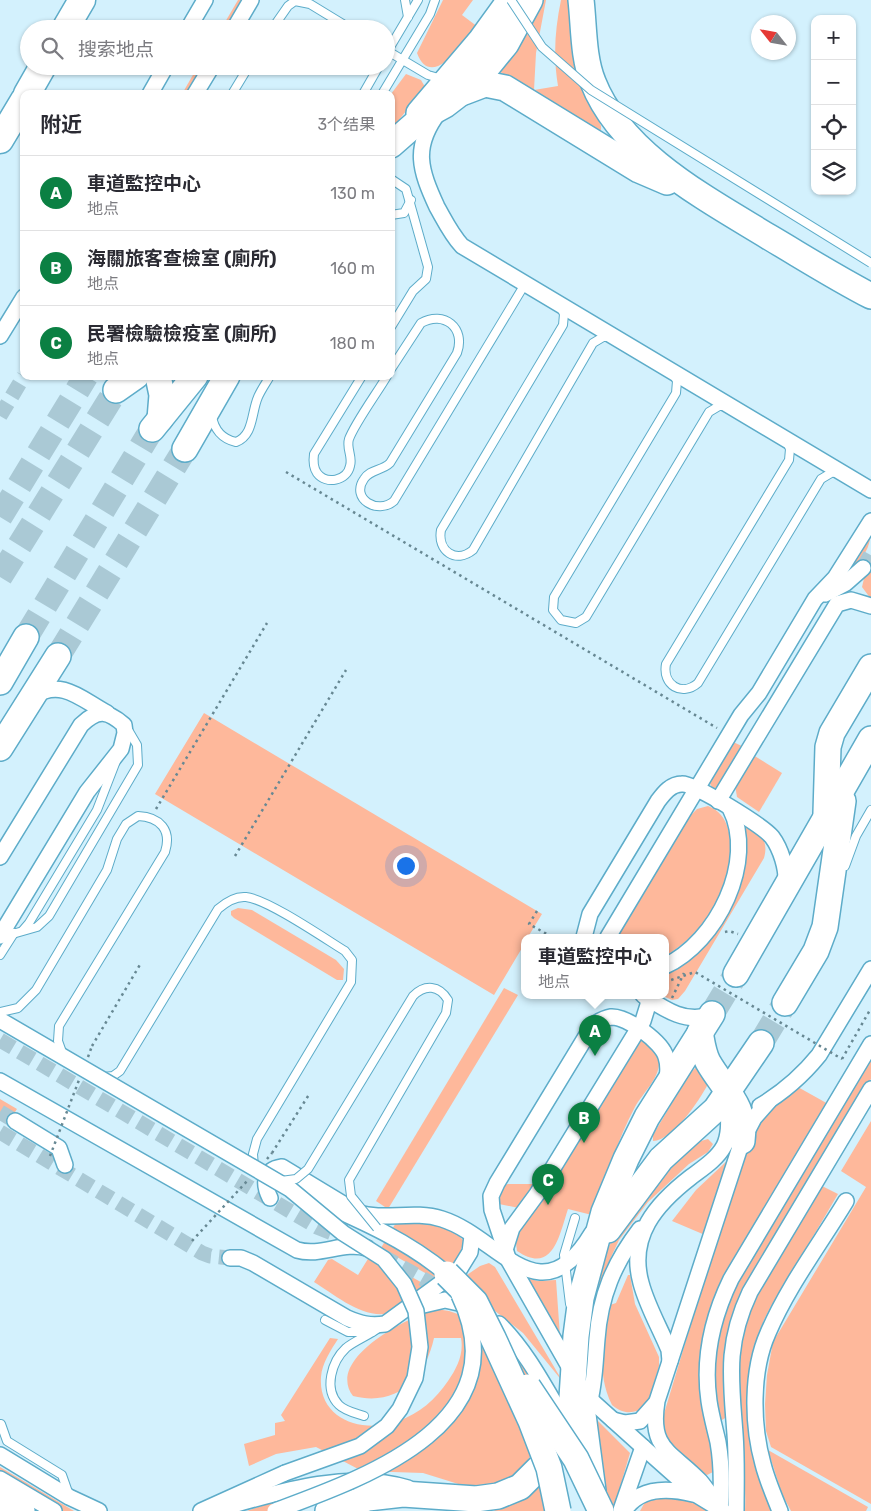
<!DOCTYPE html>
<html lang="zh">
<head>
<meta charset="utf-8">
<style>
  :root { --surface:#fff; --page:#f2f2f3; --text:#2b2b33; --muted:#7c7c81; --line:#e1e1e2; --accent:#0b8043 }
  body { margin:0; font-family:Rubik,"Noto Sans SC",sans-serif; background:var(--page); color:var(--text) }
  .controls { position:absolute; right:15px; top:15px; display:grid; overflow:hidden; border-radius:10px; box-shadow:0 1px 4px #0004 }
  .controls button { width:45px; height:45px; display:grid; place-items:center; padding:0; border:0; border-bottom:1px solid var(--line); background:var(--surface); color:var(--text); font:25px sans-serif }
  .compass { position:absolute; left:751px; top:15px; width:45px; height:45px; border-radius:50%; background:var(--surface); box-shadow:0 1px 4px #0004; rotate:301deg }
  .you { position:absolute; left:405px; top:865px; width:18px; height:18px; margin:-12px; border:4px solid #fff; border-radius:50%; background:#1a73e8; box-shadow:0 0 0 8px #1a73e833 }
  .badge { display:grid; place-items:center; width:32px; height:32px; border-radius:50%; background:var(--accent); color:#fff; font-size:16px; font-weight:700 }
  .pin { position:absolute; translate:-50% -41px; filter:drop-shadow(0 1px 2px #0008) }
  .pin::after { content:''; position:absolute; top:26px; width:18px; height:15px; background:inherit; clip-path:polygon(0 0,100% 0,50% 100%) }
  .popup { position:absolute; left:521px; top:934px; width:148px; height:65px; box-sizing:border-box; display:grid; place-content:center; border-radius:10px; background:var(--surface); filter:drop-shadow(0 1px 4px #0005); font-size:16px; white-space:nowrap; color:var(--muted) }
  .popup b { font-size:19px; color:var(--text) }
  .popup::after { content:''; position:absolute; left:50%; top:100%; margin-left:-10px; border:10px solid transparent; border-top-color:var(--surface) }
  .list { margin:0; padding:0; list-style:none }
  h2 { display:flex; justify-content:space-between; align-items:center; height:65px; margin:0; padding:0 20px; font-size:21px }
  h2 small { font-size:16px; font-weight:400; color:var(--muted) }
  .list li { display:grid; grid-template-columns:32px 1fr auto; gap:15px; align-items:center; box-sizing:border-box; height:75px; padding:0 20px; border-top:1px solid var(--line) }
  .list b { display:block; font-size:19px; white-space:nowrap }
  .list p { margin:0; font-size:16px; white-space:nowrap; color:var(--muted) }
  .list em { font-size:16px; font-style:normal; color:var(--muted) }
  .icon { flex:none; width:28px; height:28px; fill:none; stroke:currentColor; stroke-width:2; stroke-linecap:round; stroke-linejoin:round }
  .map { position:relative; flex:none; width:871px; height:1511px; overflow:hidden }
  .search { position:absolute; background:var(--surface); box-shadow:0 1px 4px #0004; left:20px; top:20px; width:375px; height:55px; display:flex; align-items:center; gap:12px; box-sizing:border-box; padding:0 18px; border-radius:28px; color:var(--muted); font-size:19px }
  .panel { position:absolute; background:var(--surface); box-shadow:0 1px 4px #0004; left:20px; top:90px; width:375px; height:290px; border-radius:10px }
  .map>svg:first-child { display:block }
</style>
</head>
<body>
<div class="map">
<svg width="871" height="1511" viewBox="0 0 871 1511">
  <rect width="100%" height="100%" fill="#d3f1fd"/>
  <g fill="#feb89b">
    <path d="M238 0H248L231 29H221Z"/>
    <path d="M443 0H473L462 15 478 27C467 40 431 92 417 53Z"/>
    <path d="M538 0H546L536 53 534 90 558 86C553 56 555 29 561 0H569L572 53 601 126V131L500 72V67Z"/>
    <path d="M198 66H209L192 94H182Z"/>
    <path d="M406 74 421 80 425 87 391 130V94Z"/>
    <path d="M871 528C871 553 859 562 842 577Z"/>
    <path d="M871 563V599L862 587 866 570Z"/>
    <path d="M204 713 542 914 528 937H525V943L494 995 155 794Z"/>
    <path d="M731 741 744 747 717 787 713 789 709 782Z"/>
    <path d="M753 755 782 773 759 812 737 797 735 785Z"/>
    <path d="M708 806C719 810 725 818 728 829 742 879 707 932 665 956V937H615L685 821 697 809Z"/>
    <path d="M742 820C756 831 770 837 764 858L685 991 678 999 672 1000 661 995H665V971L720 918Z"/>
    <path d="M238 908 252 910 336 960 344 969 343 980H337L234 918 231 915V911Z"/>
    <path d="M504 988 518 995 388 1209 376 1201Z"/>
    <path d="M638 1037C647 1044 659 1051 659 1063 659 1079 642 1094 635 1107 617 1140 606 1179 592 1215L568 1209C559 1236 553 1275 517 1251L515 1235Z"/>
    <path d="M871 1056V1079L749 1284 729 1336 724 1363 728 1416 722 1420 719 1418 714 1395V1349L726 1302Z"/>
    <path d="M697 1066 708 1084C699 1101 673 1140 653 1141V1135L688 1076Z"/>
    <path d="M796 1086 830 1105 707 1335 715 1460 713 1472 707 1475C687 1464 661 1441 663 1417L745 1144 758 1120Z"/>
    <path d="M0 1099 17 1109 7 1124 0 1120Z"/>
    <path d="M871 1121V1504L771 1447 766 1431 765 1404 767 1375 773 1342 866 1187 841 1171Z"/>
    <path d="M708 1139 713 1144 708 1152 689 1164 648 1202 619 1240 605 1270 596 1298 586 1385 584 1377 585 1323 605 1252 647 1188 684 1155 701 1141Z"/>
    <path d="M730 1158 705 1235 672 1221 696 1190Z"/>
    <path d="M508 1184H536L519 1208 499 1204 498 1198 502 1186Z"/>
    <path d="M822 1186 838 1194C822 1221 806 1249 789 1276 779 1294 765 1313 759 1333 739 1391 748 1456 771 1511H745C748 1450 725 1376 746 1318 753 1299 765 1282 775 1264 791 1238 807 1212 822 1186Z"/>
    <path d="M397 1221C421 1221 446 1221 463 1240 462 1258 448 1269 434 1278L381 1248Z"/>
    <path d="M371 1254 426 1285 390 1313C364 1320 335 1295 314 1282L328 1260 332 1259 358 1275Z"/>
    <path d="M489 1263 495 1267 563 1382 523 1333 486 1304 461 1279 480 1266Z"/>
    <path d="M628 1275H630L635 1304 659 1357V1366L647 1406C634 1414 624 1415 612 1405 595 1371 604 1333 608 1297L610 1305 616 1303Z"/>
    <path d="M526 1278 538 1281 556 1280 560 1336Z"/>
    <path d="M436 1309 449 1311 484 1323 512 1347 535 1383 532 1454 521 1469 508 1480 488 1487H468L423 1473 362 1471 316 1447 276 1454 249 1466 244 1444 275 1435V1423L285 1421 281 1415 330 1338 338 1339C331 1350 322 1363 321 1377 318 1420 364 1434 398 1421 419 1414 436 1399 448 1381 457 1368 464 1354 461 1338H434C425 1379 397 1407 353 1396 325 1359 408 1317 436 1309Z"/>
    <path d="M595 1418 630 1453 613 1511H605Z"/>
    <path d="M768 1450 868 1507 866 1511H791L782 1494Z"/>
    <path d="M0 1467 74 1511H36L0 1491Z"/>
    <path d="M545 1474 555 1511H495L483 1500Z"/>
    <path d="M287 1497 293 1506 290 1511H247Z"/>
    <path d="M658 1498C674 1498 695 1499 708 1511H640L645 1502Z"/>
  </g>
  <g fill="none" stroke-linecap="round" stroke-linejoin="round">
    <g stroke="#aac9d5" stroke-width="15" stroke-dasharray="15 8" stroke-linecap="butt">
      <path d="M0 416 24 376"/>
      <path d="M863 568 871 554"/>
      <path d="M0 1040 317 1227 350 1240"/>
      <path d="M0 1112 15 1121"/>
      <path d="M0 1132 202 1253 210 1256 230 1258"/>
      <path d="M382 1256 466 1303"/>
    </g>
    <g stroke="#aac9d5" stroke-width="25" stroke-dasharray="25 12" stroke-linecap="butt">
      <path d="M0 517 86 376"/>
      <path d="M0 577 116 390"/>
      <path d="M26 637 152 429"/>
      <path d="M58 656 185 449"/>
      <path d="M712 1014 736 974"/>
      <path d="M761 1043 785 1003"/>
    </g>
    <g stroke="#5dacc9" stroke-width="10">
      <g id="service">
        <path d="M405 0 408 17"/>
        <path d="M272 29 288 6 295 1 310 4 351 29"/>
        <path d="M386 50 428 75 442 79"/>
        <path d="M386 54 418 0"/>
        <path d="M232 94 249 66"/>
        <path d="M363 94 379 66"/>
        <path d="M382 94 430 14 435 0"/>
        <path d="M391 179 406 189 428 267 426 279 413 291 391 327"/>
        <path d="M391 215 404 213 411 200"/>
        <path d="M561 308 564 314 563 325 441 530C437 551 456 564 473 550L593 343 603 337H611"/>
        <path d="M391 369 421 323C444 310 466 328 457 353L390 463C382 471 370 469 364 479 350 499 378 515 394 501L525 284"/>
        <path d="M674 375 677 381 676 393 554 597 553 610 561 620 576 623 586 617 709 412 719 406H727"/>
        <path d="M362 376 314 454C313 461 313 467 317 473 326 485 347 481 350 466 353 457 346 448 349 439 355 423 377 393 387 376"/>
        <path d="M212 416C214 429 222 439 236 442 254 435 251 413 258 397 261 390 266 383 270 376"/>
        <path d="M787 442 790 449 789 460 666 664C662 685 682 697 698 683L821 479 831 473 839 472"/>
        <path d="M845 866 856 836 871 810"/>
        <path d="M23 930 29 923 97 810 116 761"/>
        <path d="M2 937 37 927 49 916 138 765 137 745 127 728"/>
        <path d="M0 955 14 933"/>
        <path d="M103 1077 113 1076 120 1071 218 909C226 902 235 896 246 897 267 899 324 938 345 951L352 960 351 982 257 1139 253 1154 254 1167"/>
        <path d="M570 1304 564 1255 575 1218"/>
        <path d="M325 1320 348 1332H372"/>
        <path d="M364 1416C355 1413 345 1411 339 1405 323 1389 332 1361 346 1348 354 1341 370 1335 380 1327"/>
        <path d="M1 1424 7 1441 62 1475 69 1495"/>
      </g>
    </g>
    <g stroke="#5dacc9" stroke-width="18">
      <g id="minor">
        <path d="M188 29 205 0"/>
        <path d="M234 29 251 0"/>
        <path d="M150 94 166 66"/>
        <path d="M195 94 212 66"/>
        <path d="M439 112C412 147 420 170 437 207 445 221 451 234 462 246L871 490"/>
        <path d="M0 336 24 297"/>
        <path d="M825 594 846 583 863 568"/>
        <path d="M34 696C62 678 82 700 107 713"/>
        <path d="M718 801 837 604 851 600 871 606"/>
        <path d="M0 857 81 725C98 709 107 710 124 725L125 733 121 749 87 792 0 936"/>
        <path d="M584 937 590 914 658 801C664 793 671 784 682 784 694 783 763 826 772 837 781 849 787 869 786 884"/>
        <path d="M608 937 741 715 759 693 815 599 835 578 871 521"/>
        <path d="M665 966C717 942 757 861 730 808"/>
        <path d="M643 995C664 1009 687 1025 712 1014"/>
        <path d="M0 1081 297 1250C321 1257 343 1241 367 1248"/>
        <path d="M667 1081C668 1073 669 1065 666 1057 662 1042 627 1016 611 1017 604 1018 598 1022 593 1025L497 1183 491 1196 492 1210 509 1261 579 1384 593 1402 643 1447 697 1495 723 1511"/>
        <path d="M760 1106C782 1093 802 1076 819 1055L871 969"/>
        <path d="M15 1121 59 1148 65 1165"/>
        <path d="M298 1193C350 1216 403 1237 447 1274"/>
        <path d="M270 1198C263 1184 263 1170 282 1167L358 1213C385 1221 413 1210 442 1219 499 1237 540 1320 592 1233"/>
        <path d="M505 1250 512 1228 537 1194 643 1021 648 1005V998"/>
        <path d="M230 1258H241L253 1263 347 1318C361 1324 370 1326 385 1324L459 1270 470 1252 472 1236"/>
        <path d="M415 1307 445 1300 472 1306"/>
        <path d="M499 1324C529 1354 546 1390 568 1426"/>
        <path d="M670 1361 669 1350C660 1328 647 1306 641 1283 628 1236 656 1204 691 1177 703 1168 717 1159 724 1146 731 1132 728 1115 728 1100"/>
        <path d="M589 1404C595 1383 595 1361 597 1339 600 1296 614 1263 640 1229"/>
        <path d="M613 1420 625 1423 640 1421 656 1403"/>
        <path d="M0 1455 69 1497 99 1511"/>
        <path d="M0 1479 54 1511"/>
        <path d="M717 1504C711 1496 706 1488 700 1481 671 1451 649 1450 657 1401L742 1141 754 1118 769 1101"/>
        <path d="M621 1510 643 1447"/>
        <path d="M201 1511 285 1473"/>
        <path d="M212 1511C272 1494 346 1469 408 1488"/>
        <path d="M624 1511C640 1486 669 1488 693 1494"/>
        <path d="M720 1511C722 1488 722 1465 718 1442 715 1429 711 1415 709 1401 703 1359 713 1316 731 1279L871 1044"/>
        <path d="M736 1511C736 1486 737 1460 735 1434 731 1379 725 1345 750 1292L871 1089"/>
        <path d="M780 1511C774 1496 767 1480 763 1464 752 1425 751 1371 768 1333 788 1286 820 1244 846 1201"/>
      </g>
    </g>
    <g stroke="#5dacc9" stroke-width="28">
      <g id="primary">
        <path d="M581 0C584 26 583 58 593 82 621 154 707 199 769 237 803 257 836 278 871 296"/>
        <path d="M464 92 485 84 505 88 639 170 667 182"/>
        <path d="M419 113 481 40 510 0"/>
        <path d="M391 145 423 117 445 105 475 82 506 44 530 0"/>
        <path d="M158 376 162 395 160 419"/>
        <path d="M116 390 136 376"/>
        <path d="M152 429 195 376"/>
        <path d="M185 449 227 376"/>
        <path d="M0 682 26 637"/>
        <path d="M0 748 58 656"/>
        <path d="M826 813 828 747 832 733 871 667"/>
        <path d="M736 974 871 739"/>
        <path d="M785 1003 816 951 825 927 843 801"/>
        <path d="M700 1032C702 1042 703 1053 708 1062 724 1090 747 1106 742 1141"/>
        <path d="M608 1230 661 1159 716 1109 761 1043"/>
        <path d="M580 1392 593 1491"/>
        <path d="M0 1498 22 1511"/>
        <path d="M328 1511 368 1498 403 1494 476 1499 498 1496 520 1487 543 1464 571 1413 576 1336 581 1298 604 1212 626 1159 647 1117 712 1014"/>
      </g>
    </g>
    <g stroke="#5dacc9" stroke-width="29">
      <g id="trunk">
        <path d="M65 29 82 0"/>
        <path d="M27 94 43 66"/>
        <path d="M0 140 24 100"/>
      </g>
    </g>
    <g stroke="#678893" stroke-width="2.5" stroke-dasharray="2.5 4" stroke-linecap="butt">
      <path d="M286 472 717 728"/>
      <path d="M156 809 267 623"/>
      <path d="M235 856 346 670"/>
      <path d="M537 911 529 924 552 937"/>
      <path d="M725 932 729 931 738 934"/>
      <path d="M672 998 684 973"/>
      <path d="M92 1046 141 963"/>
      <path d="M842 1059 870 1010"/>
      <path d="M272 1153 310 1093"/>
    </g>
    <use href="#service" stroke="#fff" stroke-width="8"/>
    <use href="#minor" stroke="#fff" stroke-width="15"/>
    <use href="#primary" stroke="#fff" stroke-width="25"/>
    <use href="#trunk" stroke="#fff" stroke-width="26"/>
    <g stroke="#5dacc9" stroke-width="10" stroke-linecap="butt">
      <g id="service-bridge">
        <path d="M511 0 542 47 591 90 871 263"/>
        <path d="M0 1012 18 1008 36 990 107 870 117 839 126 824 138 816C160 817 172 830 165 852L59 1026 58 1041 63 1055"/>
        <path d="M281 1181 296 1179 308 1169 413 996C425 984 439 985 448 1000L446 1013 349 1180 351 1196 377 1228"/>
      </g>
    </g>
    <g stroke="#5dacc9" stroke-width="18" stroke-linecap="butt">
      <g id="minor-bridge">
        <path d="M0 1020 290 1189 343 1233 384 1259 404 1284 416 1311 420 1347 415 1378 400 1409 387 1426 360 1446 285 1473"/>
        <path d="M275 1511C367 1477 521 1423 459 1295"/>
      </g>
    </g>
    <g stroke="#5dacc9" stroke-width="28" stroke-linecap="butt">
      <g id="primary-bridge">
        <path d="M447 1274 475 1302 493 1338 531 1421 549 1468 558 1511"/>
        <path d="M528 1387 576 1459 601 1511"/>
      </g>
    </g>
    <g stroke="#678893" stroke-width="2.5" stroke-dasharray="2.5 4" stroke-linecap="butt">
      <path d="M665 982 695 972 842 1059"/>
      <path d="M88 1057 92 1046"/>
      <path d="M50 1156 79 1080"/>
      <path d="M267 1159 272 1153"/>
      <path d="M192 1241 248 1180"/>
    </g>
    <use href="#service-bridge" stroke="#fff" stroke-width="8"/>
    <use href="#minor-bridge" stroke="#fff" stroke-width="15"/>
    <use href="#primary-bridge" stroke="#fff" stroke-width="25"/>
  </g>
</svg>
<div class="controls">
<button>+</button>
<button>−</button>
<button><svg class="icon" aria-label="locate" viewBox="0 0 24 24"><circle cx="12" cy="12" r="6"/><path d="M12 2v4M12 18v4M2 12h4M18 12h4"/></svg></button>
<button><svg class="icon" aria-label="layers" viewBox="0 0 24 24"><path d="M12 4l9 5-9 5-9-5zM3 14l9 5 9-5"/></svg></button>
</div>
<svg class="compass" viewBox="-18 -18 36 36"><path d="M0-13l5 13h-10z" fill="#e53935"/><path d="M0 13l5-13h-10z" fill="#7c7c81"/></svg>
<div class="you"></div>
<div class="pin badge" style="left:595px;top:1056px">A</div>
<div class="popup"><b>車道監控中心</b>地点</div>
<div class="pin badge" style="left:584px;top:1143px">B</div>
<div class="pin badge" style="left:548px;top:1205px">C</div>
<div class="search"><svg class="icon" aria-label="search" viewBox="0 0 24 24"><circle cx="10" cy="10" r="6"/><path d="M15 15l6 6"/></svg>搜索地点</div>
<section class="panel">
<h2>附近<small>3个结果</small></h2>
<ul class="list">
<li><span class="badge">A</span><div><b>車道監控中心</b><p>地点</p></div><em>130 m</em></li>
<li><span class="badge">B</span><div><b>海關旅客查檢室 (廁所)</b><p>地点</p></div><em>160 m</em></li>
<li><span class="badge">C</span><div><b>民署檢驗檢疫室 (廁所)</b><p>地点</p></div><em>180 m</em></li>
</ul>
</section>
</div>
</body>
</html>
